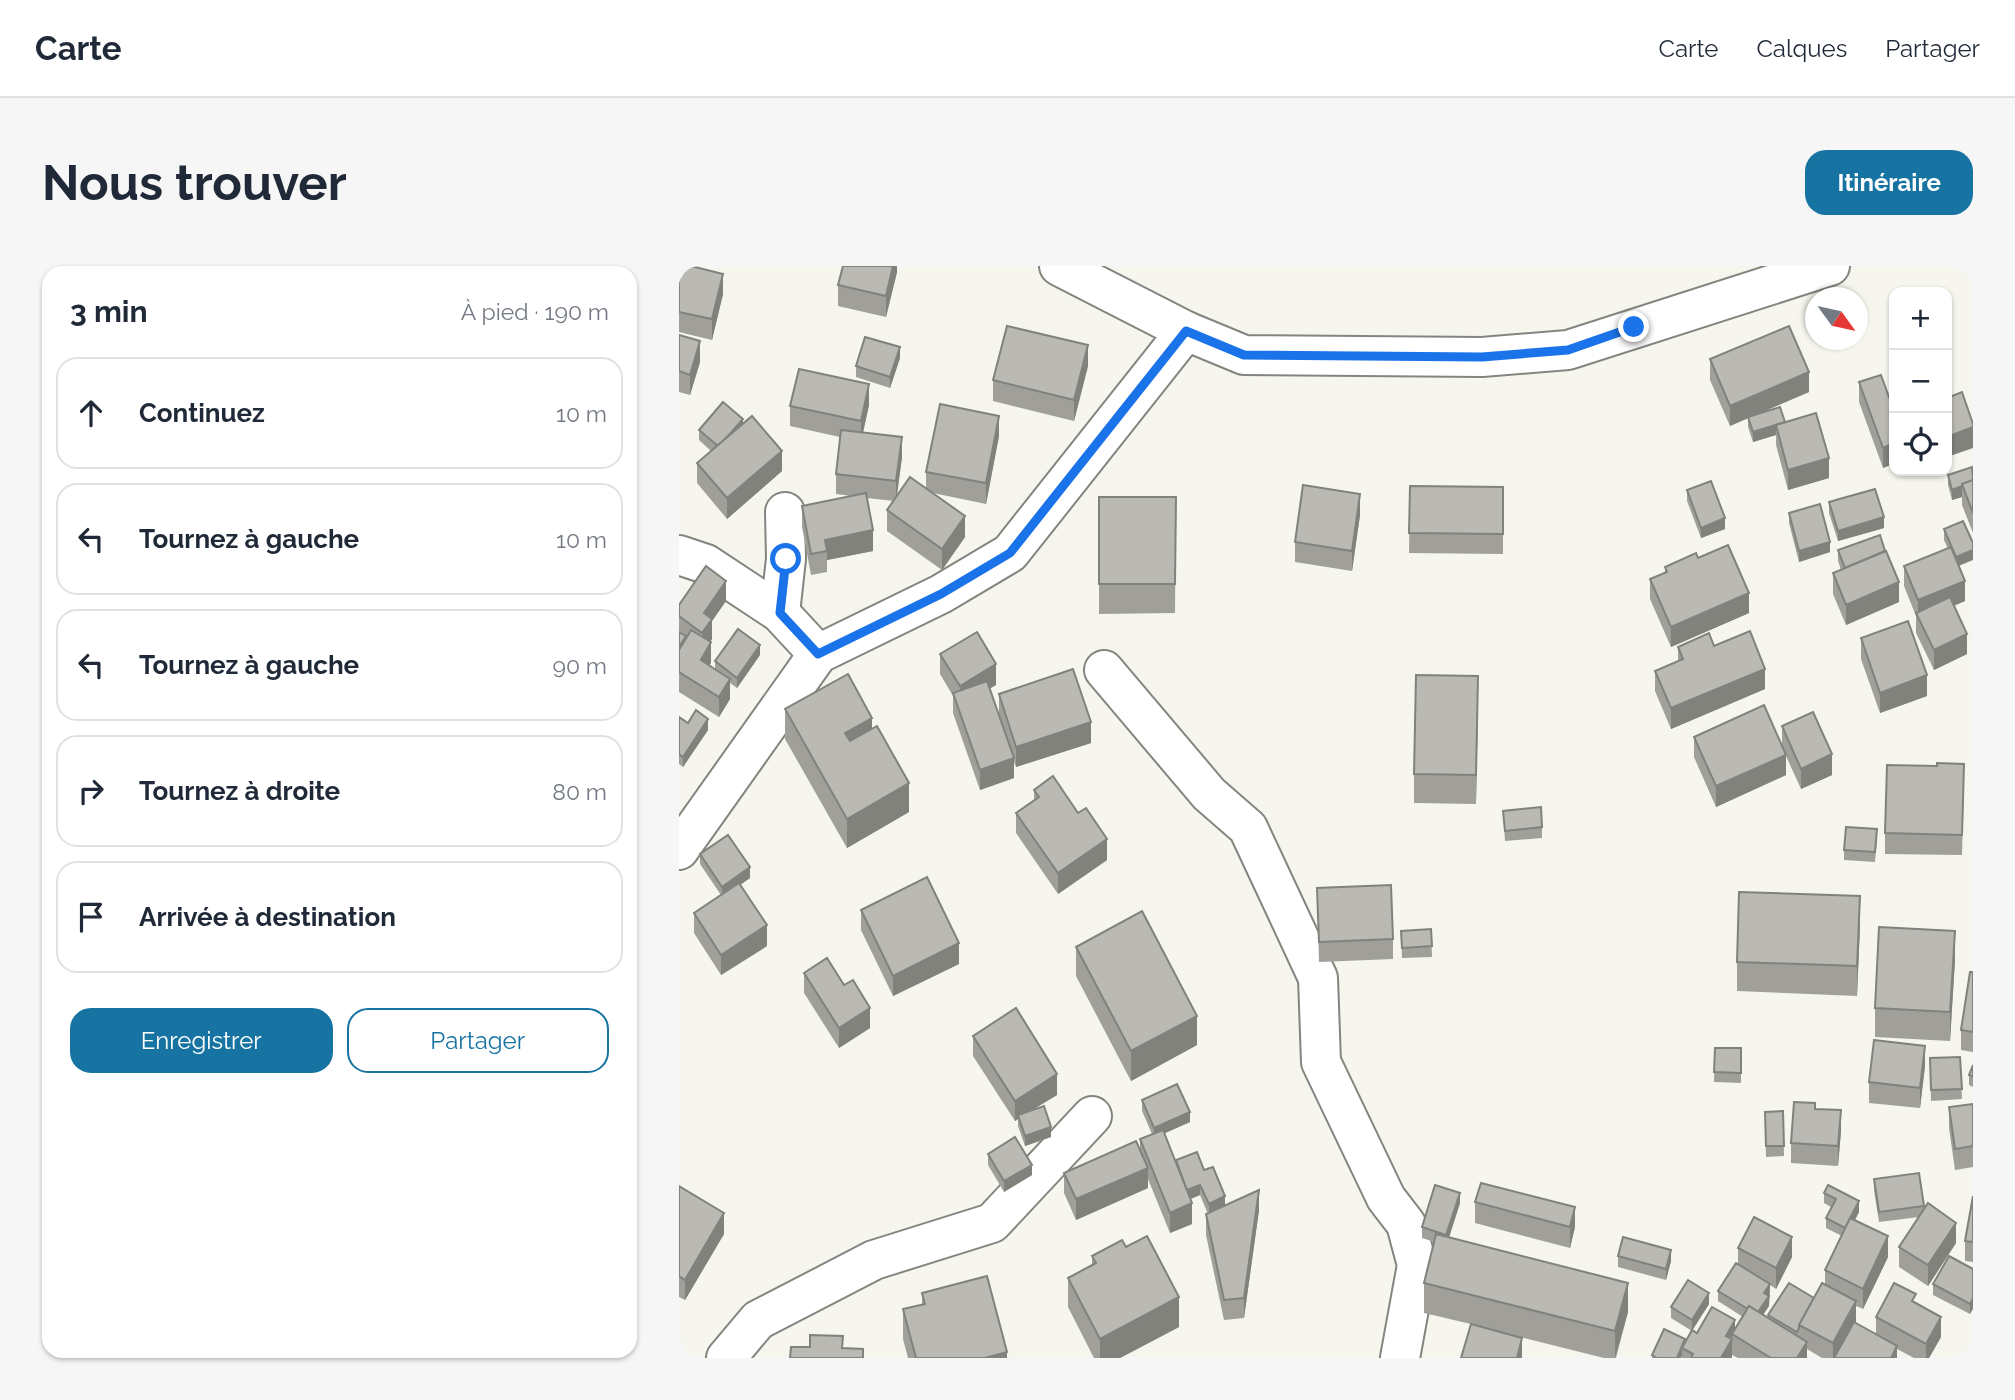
<!DOCTYPE html>
<html lang="fr">
<head>
<meta charset="utf-8">
<style>
  :root { --surface:#fff; --page:#f6f6f7; --text:#1f2937; --muted:#747a83; --line:#e0e1e3; --accent:#1774a2 }
  body { margin:0; font-family:Raleway,sans-serif; background:var(--page); color:var(--text) }
  .controls { position:absolute; right:21px; top:21px; display:grid; overflow:hidden; border-radius:14px; box-shadow:0 2px 5px #0004 }
  .controls button { width:63px; height:63px; display:grid; place-items:center; padding:0; border:0; border-bottom:2px solid var(--line); background:var(--surface); color:var(--text); font:35px sans-serif }
  .compass { position:absolute; left:1126px; top:21px; width:63px; height:63px; border-radius:50%; background:var(--surface); box-shadow:0 2px 5px #0004; rotate:123deg }
  .stop { position:absolute; width:21px; height:21px; margin:-16px; border:5px solid #1a73e8; border-radius:50%; background:#fff }
  .stop.end { background:#1a73e8; border-color:#fff; box-shadow:0 2px 7px #0008 }
  .list { margin:0; padding:0; list-style:none }
  h2 { display:flex; justify-content:space-between; align-items:center; height:91px; margin:0; padding:0 28px; font-size:30px }
  h2 small { font-size:23px; font-weight:400; color:var(--muted) }
  .list li { display:grid; grid-template-columns:46px 1fr auto; gap:21px; align-items:center; box-sizing:border-box; height:112px; margin:0 14px 14px; padding:0 14px; border:2px solid var(--line); border-radius:21px }
  .list b { display:block; font-size:26px; white-space:nowrap }
  .list em { font-size:23px; font-style:normal; color:var(--muted) }
  .actions { display:flex; gap:14px; padding:21px 28px }
  .actions a { flex:1; padding:16px 0; border:2px solid var(--accent); border-radius:21px; text-align:center; font-size:24px; color:var(--accent) }
  .actions .main { background:var(--accent); color:#fff }
  .icon { flex:none; width:38px; height:38px; fill:none; stroke:currentColor; stroke-width:2; stroke-linecap:round; stroke-linejoin:round }
  .map { position:relative; flex:none; width:1294px; height:1092px; overflow:hidden; border-radius:21px }
  header { display:flex; align-items:center; gap:42px; box-sizing:border-box; height:98px; padding:0 35px; background:var(--surface); border-bottom:2px solid var(--line) }
  header strong { font-size:33px }
  nav { display:flex; gap:38px; margin-inline-start:auto; font-size:24px }
  .intro { display:flex; align-items:center; justify-content:space-between; box-sizing:border-box; height:168px; padding:0 42px }
  h1 { margin:0; font-size:49px }
  .button { padding:18px 32px; border-radius:21px; background:var(--accent); color:#fff; font-size:24px; font-weight:700 }
  main { display:flex; gap:42px; padding:0 42px }
  aside { flex:1; background:var(--surface); border-radius:21px; box-shadow:0 2px 5px #0004 }
  .map>svg:first-child { display:block }
</style>
</head>
<body>
<header>
<strong>Carte</strong>
<nav><a>Carte</a><a>Calques</a><a>Partager</a></nav>
</header>
<div class="intro"><h1>Nous trouver</h1><a class="button">Itinéraire</a></div>
<main>
<aside>
<h2>3 min<small>À pied · 190 m</small></h2>
<ul class="list">
<li><svg class="icon" aria-label="ahead" viewBox="0 0 24 24"><path d="M12 20V5M6 11l6-6 6 6"/></svg><div><b>Continuez</b></div><em>10 m</em></li>
<li><svg class="icon" aria-label="left" viewBox="0 0 24 24"><path d="M17 20v-9H6M10 6l-5 5 5 5"/></svg><div><b>Tournez à gauche</b></div><em>10 m</em></li>
<li><svg class="icon" aria-label="left" viewBox="0 0 24 24"><path d="M17 20v-9H6M10 6l-5 5 5 5"/></svg><div><b>Tournez à gauche</b></div><em>90 m</em></li>
<li><svg class="icon" aria-label="right" viewBox="0 0 24 24"><path d="M7 20v-9h11M14 6l5 5-5 5"/></svg><div><b>Tournez à droite</b></div><em>80 m</em></li>
<li><svg class="icon" aria-label="arrive" viewBox="0 0 24 24"><path d="M6 21V4h12l-3 4 3 4H6"/></svg><div><b>Arrivée à destination</b></div></li>
</ul>
<div class="actions"><a class="main">Enregistrer</a><a>Partager</a></div>
</aside>
<div class="map">
<svg width="1294" height="1092" viewBox="0 0 1294 1092">
  <rect width="100%" height="100%" fill="#f6f6ef"/>
  <g fill="none" stroke-linecap="round" stroke-linejoin="round">
    <g stroke="#85857f" stroke-width="42">
      <g id="minor">
        <path d="M380 0 507 65"/>
        <path d="M0 289 27 298 101 347 139 388"/>
        <path d="M101 347 107 293 106 246"/>
        <path d="M425 404 530 528 569 562 639 712 642 796 707 932 727 958 738 999 721 1092"/>
        <path d="M0 584 139 388 262 328 331 287 507 65 565 89 803 91 889 84 1151 0"/>
        <path d="M47 1092 79 1054 195 994 313 957 413 850"/>
      </g>
    </g>
    <use href="#minor" stroke="#fff" stroke-width="38"/>
  </g>
  <g fill="#a09f9a">
    <path d="M218 0V6L207 51 159 40V19Z"/>
    <path d="M0 14 44 28 33 74 0 66Z"/>
    <path d="M0 69 21 96 11 129 0 126Z"/>
    <path d="M221 92 211 122 177 111V100Z"/>
    <path d="M1031 93 1130 126 1083 146 1106 156 1150 212 1109 224 1097 179V169L1074 176 1069 161V152L1051 160 1031 114Z"/>
    <path d="M409 100 395 155 314 135V114Z"/>
    <path d="M1180 116 1215 145 1204 202 1180 136Z"/>
    <path d="M190 139 184 166 223 191 218 230 247 222V206L320 170 307 238 254 227 286 271 263 304 208 265V244L215 235 188 232 194 285 148 294V306L132 309 123 261V240L173 230 157 228V208L161 171 111 160V140Z"/>
    <path d="M64 158 103 205 48 253 18 217V197L32 185 20 174V164Z"/>
    <path d="M1294 203V267L1283 239V231L1273 234 1269 219V209Z"/>
    <path d="M731 220 824 221V288L730 287Z"/>
    <path d="M1008 224 1046 263 1022 272 1008 235Z"/>
    <path d="M420 231H497L496 347 420 348Z"/>
    <path d="M1150 236 1205 262 1159 275 1150 247Z"/>
    <path d="M1110 247 1151 286 1120 296 1110 257Z"/>
    <path d="M681 249 673 305 616 296V276Z"/>
    <path d="M1284 255 1279 300 1286 335 1275 340 1288 388 1255 404 1237 367V350L1225 320V300L1269 283 1265 274V263Z"/>
    <path d="M1159 284 1220 336 1167 359 1154 328V307L1162 304 1159 295Z"/>
    <path d="M1019 292 1070 347 992 381 971 333V313L986 307V301Z"/>
    <path d="M47 335 33 355V373L31 376 32 397 30 399 36 403V395L81 389 58 422 51 417V433L40 451 0 426V339Z"/>
    <path d="M1182 372 1248 430 1201 447 1182 393Z"/>
    <path d="M1035 380 1086 423 992 463 976 425V405L999 395V381Z"/>
    <path d="M261 388 317 419 311 422 320 449V428L412 477 337 501 335 496V512L301 524 274 447V430L261 408Z"/>
    <path d="M799 439 797 538 735 537V508Z"/>
    <path d="M106 443 230 546 168 582 106 473Z"/>
    <path d="M0 451 9 457 29 464 4 501 0 498Z"/>
    <path d="M1103 460 1153 509 1122 523 1107 490V509L1037 541 1015 491V471L1103 479Z"/>
    <path d="M1285 518 1283 589 1206 588V567Z"/>
    <path d="M355 524 428 594 379 628 337 567V547L355 534Z"/>
    <path d="M824 545 863 561V572L826 575Z"/>
    <path d="M1198 574 1196 596 1165 594V584Z"/>
    <path d="M21 588 71 612 61 619 88 680 42 709 15 667V647L42 629 21 598Z"/>
    <path d="M638 622 714 673V693L640 696Z"/>
    <path d="M182 644 280 698 214 730 182 664Z"/>
    <path d="M1181 659 1178 730 1058 725V696Z"/>
    <path d="M752 663 753 691 723 692 722 665Z"/>
    <path d="M397 681 518 779 452 815 397 710Z"/>
    <path d="M1276 694 1271 775 1196 771V742Z"/>
    <path d="M1294 706V786L1282 784V764Z"/>
    <path d="M125 707 191 762 160 782 125 727Z"/>
    <path d="M294 770 378 829 353 844 372 871 346 880 339 860V853L336 855 294 790Z"/>
    <path d="M1036 782H1062V817L1035 816Z"/>
    <path d="M1281 791 1283 833 1252 835 1251 792Z"/>
    <path d="M1294 799V821L1290 819V809Z"/>
    <path d="M1246 800 1241 842 1190 837V816Z"/>
    <path d="M463 834 511 856 486 867 497 896 525 904 546 940 580 944 565 1052 545 1054 527 969V948H529L521 929 512 933 513 958 491 967 469 913V922L397 954 385 927V907L461 884V873L473 868 463 845Z"/>
    <path d="M1294 838V901L1276 904 1270 862V841Z"/>
    <path d="M1136 843 1162 865 1159 900 1112 897V877Z"/>
    <path d="M1104 845 1105 890 1087 891 1086 846Z"/>
    <path d="M309 888 353 909 325 926 309 899Z"/>
    <path d="M1195 913 1245 940V943L1277 977 1249 1020 1220 1001V981L1240 951 1200 956 1195 924Z"/>
    <path d="M0 920 45 968 6 1034 0 1031Z"/>
    <path d="M1145 927 1180 946 1176 954 1209 991 1184 1043 1177 1040 1176 1057 1197 1068V1051L1237 1038 1262 1071 1250 1092H1235L1218 1083V1092H1143L1128 1083V1092H1059L1053 1089V1079V1092H1003V1090L1002 1092H973V1089L1006 1077 1013 1065 992 1052V1041L1030 1038 1013 1064 1018 1067 1056 1064 1064 1051 1039 1035V1025L1059 998V982L1113 991 1097 1023 1091 1019 1090 1040 1084 1049 1089 1052V1049L1135 1032 1146 1019V1004L1163 970 1147 962V952L1152 941 1145 937Z"/>
    <path d="M1294 930V996L1286 995V975Z"/>
    <path d="M796 936 896 961 891 982 796 957Z"/>
    <path d="M781 937 770 972 949 1046 937 1092H925L829 1068 843 1092 792 1058 745 1047V1017L755 976 743 972V961Z"/>
    <path d="M447 981 500 1061 441 1092H415L389 1041V1012L413 999V990Z"/>
    <path d="M939 990 992 995 987 1014 939 1001Z"/>
    <path d="M1294 1003 1291 1048 1254 1029V1018Z"/>
    <path d="M243 1027 328 1092H229L224 1073V1043L243 1039Z"/>
  </g>
  <g fill="#82827d">
    <path d="M214 0H218V6L207 51V30Z"/>
    <path d="M44 8V28L33 74V53Z"/>
    <path d="M21 75V96L11 129V109Z"/>
    <path d="M409 79V100L395 155V134Z"/>
    <path d="M221 81V92L211 122V111Z"/>
    <path d="M1130 106V126L1051 160V140Z"/>
    <path d="M190 118V139L182 176V155Z"/>
    <path d="M320 150V170L307 238V217Z"/>
    <path d="M64 153V163L40 181Z"/>
    <path d="M1097 159V169L1074 176V166Z"/>
    <path d="M1294 161V182L1268 191V171Z"/>
    <path d="M223 171V191L217 235V215Z"/>
    <path d="M1215 177V198L1204 202V182Z"/>
    <path d="M103 185V205L48 253V232Z"/>
    <path d="M1150 192V212L1109 224V204Z"/>
    <path d="M1283 220V231L1273 234V224Z"/>
    <path d="M681 228V249L673 305V285Z"/>
    <path d="M286 250V271L263 304V283Z"/>
    <path d="M1205 251V262L1159 275V265Z"/>
    <path d="M1046 252V263L1022 272V262Z"/>
    <path d="M194 264V285L148 294V285L146 274Z"/>
    <path d="M1151 276V286L1120 296V285Z"/>
    <path d="M1294 284V294L1277 301V291Z"/>
    <path d="M47 315V335L33 355V373L23 387 25 347Z"/>
    <path d="M1286 315V335L1240 353 1239 350V334Z"/>
    <path d="M1220 316V336L1167 359V339Z"/>
    <path d="M1070 327V347L992 381V361Z"/>
    <path d="M1288 368V388L1255 404V384Z"/>
    <path d="M32 376V397L22 414V394Z"/>
    <path d="M81 379V389L58 422V412Z"/>
    <path d="M317 398V419L281 440V420Z"/>
    <path d="M1086 403V423L992 463V442Z"/>
    <path d="M1248 409V430L1201 447V427Z"/>
    <path d="M799 410V439L797 538V509Z"/>
    <path d="M51 413V433L40 451V431Z"/>
    <path d="M193 452V481L166 496V467Z"/>
    <path d="M29 453V464L4 501V491Z"/>
    <path d="M412 456V477L337 501V481Z"/>
    <path d="M1153 488V509L1122 523V503Z"/>
    <path d="M1107 489V509L1037 541V520Z"/>
    <path d="M335 492V512L301 524V504Z"/>
    <path d="M230 517V546L168 582V553Z"/>
    <path d="M428 573V594L379 628V607Z"/>
    <path d="M71 601V612L43 631V621Z"/>
    <path d="M1181 630V659L1178 730V700Z"/>
    <path d="M88 659V680L42 709V689Z"/>
    <path d="M1276 665V694L1271 775V746Z"/>
    <path d="M280 677V698L214 730V710Z"/>
    <path d="M191 742V762L160 782V762Z"/>
    <path d="M518 750V779L452 815V785Z"/>
    <path d="M1246 780V800L1241 842V822Z"/>
    <path d="M378 808V829L340 852 339 849V853L336 855V835Z"/>
    <path d="M1162 844V865L1159 900V880Z"/>
    <path d="M511 846V856L475 872V862Z"/>
    <path d="M372 861V871L346 880V870Z"/>
    <path d="M353 899V909L325 926V915Z"/>
    <path d="M469 902V922L397 954V933Z"/>
    <path d="M521 919V929L508 934V924Z"/>
    <path d="M580 924V944L565 1052V1032Z"/>
    <path d="M781 927V937L767 980V969Z"/>
    <path d="M546 930V941L530 948V938Z"/>
    <path d="M1180 935V946L1166 972V962Z"/>
    <path d="M513 937V958L491 967V947Z"/>
    <path d="M896 941V961L891 982V961Z"/>
    <path d="M45 947V968L6 1034V1014Z"/>
    <path d="M1277 957V977L1249 1020V999Z"/>
    <path d="M1209 970V991L1184 1043V1023Z"/>
    <path d="M1113 971V991L1097 1023V1002Z"/>
    <path d="M992 984V995L987 1014V1003Z"/>
    <path d="M949 1017V1046L936 1092V1065Z"/>
    <path d="M1091 1018 1090 1040 1077 1059V1049L1085 1027Z"/>
    <path d="M1030 1027V1038L1013 1065V1054Z"/>
    <path d="M500 1031V1061L441 1092H421V1073Z"/>
    <path d="M1294 1032V1043L1291 1048V1038Z"/>
    <path d="M1177 1035V1056L1157 1092H1154V1077Z"/>
    <path d="M1262 1051V1071L1250 1092H1247V1078Z"/>
    <path d="M1056 1054V1070L1053 1068V1092H1042L1047 1070Z"/>
    <path d="M843 1072V1092H838Z"/>
    <path d="M1006 1073V1083L1003 1082V1090L1002 1092H998Z"/>
    <path d="M1128 1076V1092H1118Z"/>
    <path d="M1218 1080V1092H1212Z"/>
    <path d="M328 1086V1092H306Z"/>
  </g>
  <g fill="#bab9b3" stroke="#82827d" stroke-width="2">
    <path d="M3 0H12L44 8 33 53 0 46V14Z"/>
    <path d="M164 0H214L207 30 159 19Z"/>
    <path d="M328 60 409 79 395 134 314 114Z"/>
    <path d="M1110 60 1130 106 1051 140 1031 93Z"/>
    <path d="M0 69 21 75 11 109 0 105Z"/>
    <path d="M186 71 221 81 211 111 177 100Z"/>
    <path d="M120 103 190 118 182 155 111 140Z"/>
    <path d="M1202 109 1215 145V177L1204 182 1180 116Z"/>
    <path d="M1283 126 1294 158V161L1268 171V132Z"/>
    <path d="M44 136 64 153 49 170 39 180 20 164Z"/>
    <path d="M261 138 320 150 307 217 247 206Z"/>
    <path d="M1101 141 1106 156 1074 166 1069 151Z"/>
    <path d="M1137 147 1150 192 1109 204 1097 159Z"/>
    <path d="M73 150 103 185 48 232 18 197Z"/>
    <path d="M162 164 223 171 217 215 157 208Z"/>
    <path d="M1293 201 1294 214 1283 218V220L1273 224 1269 209Z"/>
    <path d="M231 211 286 250 263 283 208 244Z"/>
    <path d="M1294 214V247L1283 218Z"/>
    <path d="M1032 215 1046 252 1022 262 1008 224Z"/>
    <path d="M624 219 681 228 673 285 616 276Z"/>
    <path d="M731 220 824 221V268L730 267Z"/>
    <path d="M1196 223 1205 251 1159 265 1150 236Z"/>
    <path d="M187 227 194 264 146 274 148 285 132 288 123 240Z"/>
    <path d="M420 231H497L496 318H420Z"/>
    <path d="M1141 238 1151 276 1120 285 1110 247Z"/>
    <path d="M1284 255 1294 277V284L1277 291 1265 263Z"/>
    <path d="M1201 269 1206 285 1166 302 1159 284Z"/>
    <path d="M1049 279 1070 327 992 361 971 313 988 306 986 301 1017 287 1019 292Z"/>
    <path d="M1272 281 1286 315 1239 334 1225 300Z"/>
    <path d="M1207 285 1220 316 1167 339 1154 307Z"/>
    <path d="M27 300 47 315 25 347 33 353 23 367 0 350V339Z"/>
    <path d="M1271 331 1288 368 1255 384 1237 347Z"/>
    <path d="M1229 355 1248 409 1201 427 1182 372Z"/>
    <path d="M59 363 81 379 58 412 36 395Z"/>
    <path d="M12 364 32 376 22 394 51 413 40 431 0 406V384Z"/>
    <path d="M1071 365 1086 403 992 442 976 405 1004 393 999 381 1030 367 1035 380Z"/>
    <path d="M0 366 7 370 0 381Z"/>
    <path d="M298 366 317 398 281 420 261 388Z"/>
    <path d="M394 403 412 456 337 481 320 428Z"/>
    <path d="M169 408 193 452 166 467 171 475 198 460 230 517 168 553 106 443Z"/>
    <path d="M737 409 799 410 797 509 735 508Z"/>
    <path d="M308 415 335 492 301 504 274 427Z"/>
    <path d="M1085 439 1107 489 1037 520 1015 471Z"/>
    <path d="M17 444 29 453 4 491 0 488V451L9 457Z"/>
    <path d="M1134 446 1153 488 1122 503 1103 460Z"/>
    <path d="M1258 497 1285 498 1283 569 1206 567 1208 499 1258 500Z"/>
    <path d="M374 510 399 547 407 542 428 573 379 607 337 547 360 531 355 524Z"/>
    <path d="M862 541 863 561 826 565 824 545Z"/>
    <path d="M1167 561 1198 563 1196 586 1165 584Z"/>
    <path d="M49 569 71 601 43 621 21 588Z"/>
    <path d="M248 611 280 677 214 710 182 644Z"/>
    <path d="M60 617 88 659 42 689 15 647Z"/>
    <path d="M712 619 714 673 640 676 638 622Z"/>
    <path d="M1060 626 1181 630 1178 700 1058 696Z"/>
    <path d="M463 645 518 750 452 785 397 681Z"/>
    <path d="M1200 661 1276 665 1271 746 1196 742Z"/>
    <path d="M752 663 753 680 723 682 722 665Z"/>
    <path d="M148 692 165 719 174 714 191 742 160 762 125 707Z"/>
    <path d="M1291 706H1294V766L1282 764Z"/>
    <path d="M337 742 378 808 336 835 294 770Z"/>
    <path d="M1195 774 1246 780 1241 822 1190 816Z"/>
    <path d="M1036 782H1062V807L1035 806Z"/>
    <path d="M1281 791 1283 823 1252 824 1251 792Z"/>
    <path d="M1294 799V811L1290 809Z"/>
    <path d="M498 818 511 846 475 862 463 834Z"/>
    <path d="M1115 836 1136 837V843L1162 844 1159 880 1112 877Z"/>
    <path d="M1294 838V880L1276 883 1270 841Z"/>
    <path d="M365 840 372 861 346 870 339 849Z"/>
    <path d="M1104 845 1105 880H1087L1086 846Z"/>
    <path d="M484 864 513 937 491 947 461 873Z"/>
    <path d="M336 871 353 899 325 915 309 888Z"/>
    <path d="M457 875 469 902 397 933 385 907Z"/>
    <path d="M518 886 525 904 534 901 546 930 530 938 521 919 508 924 497 894Z"/>
    <path d="M1240 907 1245 940 1200 946 1195 913Z"/>
    <path d="M802 917 896 941 891 961 796 936Z"/>
    <path d="M756 919 781 927 767 969 743 961Z"/>
    <path d="M1149 919 1180 935 1166 962 1147 952 1157 933 1145 927Z"/>
    <path d="M0 920 45 947 6 1014 0 1010Z"/>
    <path d="M580 924 565 1032 545 1034 527 948Z"/>
    <path d="M1294 930V976L1286 975Z"/>
    <path d="M1249 937 1277 957 1249 999 1220 981Z"/>
    <path d="M1075 951 1113 971 1097 1002 1059 982Z"/>
    <path d="M1171 952 1209 970 1184 1023 1146 1004Z"/>
    <path d="M757 968 949 1017 936 1065 745 1017Z"/>
    <path d="M468 970 500 1031 421 1073 389 1012 417 997 413 990 443 974 447 981Z"/>
    <path d="M944 971 992 984 987 1003 939 990Z"/>
    <path d="M1270 990 1294 1003V1032L1291 1038 1254 1018Z"/>
    <path d="M1057 997 1091 1018 1085 1027 1090 1030 1079 1046 1070 1040 1069 1043 1039 1025Z"/>
    <path d="M308 1010 328 1086 306 1092H237L224 1043 246 1038 243 1027Z"/>
    <path d="M1009 1014 1030 1027 1013 1054 992 1041Z"/>
    <path d="M1110 1017 1135 1032 1120 1059V1062L1118 1066 1089 1049Z"/>
    <path d="M1143 1017 1177 1035 1154 1077 1120 1059Z"/>
    <path d="M1215 1017 1237 1028 1233 1035 1262 1051 1247 1078 1197 1051Z"/>
    <path d="M1070 1040 1128 1076 1118 1092H1092L1053 1068Z"/>
    <path d="M1033 1041 1056 1054 1047 1070 1053 1073 1042 1092H1012L1014 1088 1003 1082 1013 1064 1018 1067Z"/>
    <path d="M1175 1056 1218 1080 1212 1092H1155Z"/>
    <path d="M792 1058 843 1072 838 1092H782Z"/>
    <path d="M985 1063 1006 1073 998 1092H978L973 1089Z"/>
    <path d="M131 1069 164 1070 163 1082 184 1083V1092H111L112 1081H131Z"/>
  </g>
  <g fill="none" stroke-linecap="round" stroke-linejoin="round">
    <path stroke="#1a73e8" stroke-width="9" d="M107 293 101 347 139 388 262 328 331 287 507 65 565 89 803 91 889 84 955 61"/>
  </g>
</svg>
<div class="controls">
<button>+</button>
<button>−</button>
<button><svg class="icon" aria-label="locate" viewBox="0 0 24 24"><circle cx="12" cy="12" r="6"/><path d="M12 2v4M12 18v4M2 12h4M18 12h4"/></svg></button>
</div>
<svg class="compass" viewBox="-18 -18 36 36"><path d="M0-13l5 13h-10z" fill="#e53935"/><path d="M0 13l5-13h-10z" fill="#747a83"/></svg>
<div class="stop" style="left:107px;top:293px"></div>
<div class="stop end" style="left:955px;top:61px"></div>
</div>
</main>
</body>
</html>
